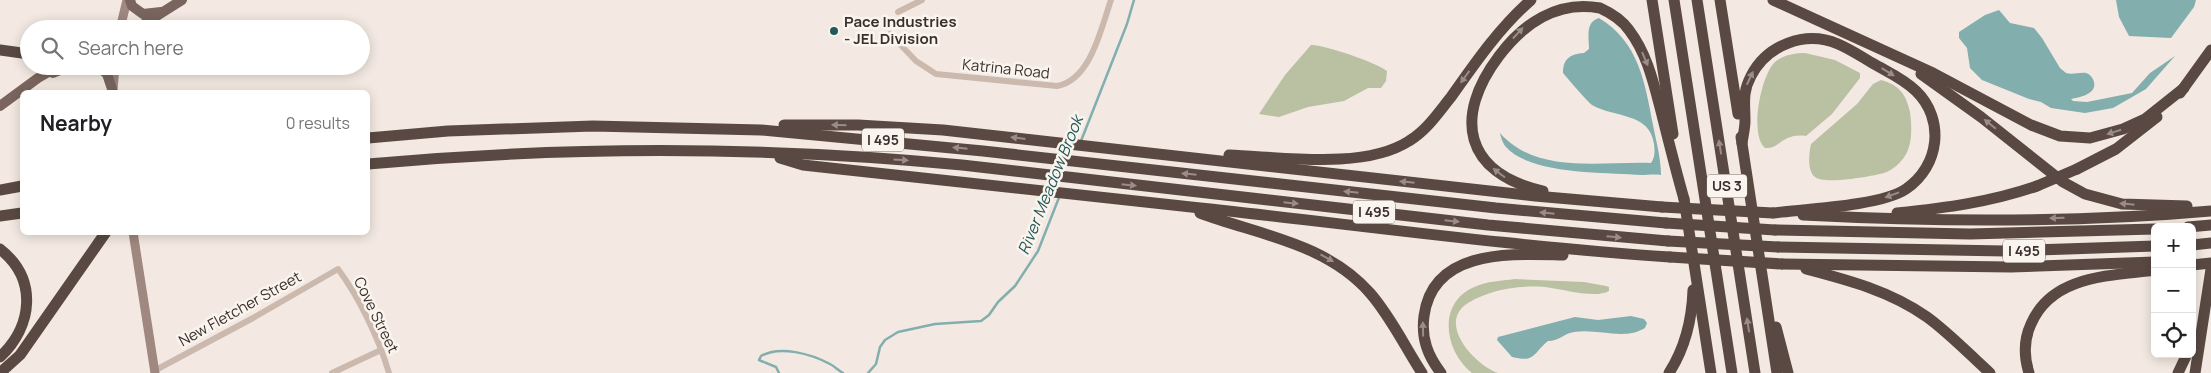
<!DOCTYPE html>
<html lang="en">
<head>
<meta charset="utf-8">
<style>
  :root { --surface:#fff; --page:#f6f6f6; --text:#202124; --muted:#757577; --line:#e0e0e0 }
  body { margin:0; font-family:Manrope,sans-serif; background:var(--page); color:var(--text) }
  .controls { position:absolute; right:15px; bottom:15px; display:grid; overflow:hidden; border-radius:8px; box-shadow:0 2px 12px #0003 }
  .controls button { width:45px; height:45px; display:grid; place-items:center; padding:0; border:0; border-bottom:1px solid var(--line); background:var(--surface); color:var(--text); font:25px sans-serif }
  .list { margin:0; padding:0; list-style:none }
  h2 { display:flex; justify-content:space-between; align-items:center; height:65px; margin:0; padding:0 20px; font-size:21px }
  h2 small { font-size:16px; font-weight:400; color:var(--muted) }
  .icon { flex:none; width:28px; height:28px; fill:none; stroke:currentColor; stroke-width:2; stroke-linecap:round; stroke-linejoin:round }
  .map { position:relative; flex:none; width:2211px; height:373px; overflow:hidden }
  .search { position:absolute; background:var(--surface); box-shadow:0 2px 12px #0003; left:20px; top:20px; width:350px; height:55px; display:flex; align-items:center; gap:12px; box-sizing:border-box; padding:0 18px; border-radius:28px; color:var(--muted); font-size:19px }
  .panel { position:absolute; background:var(--surface); box-shadow:0 2px 12px #0003; left:20px; top:90px; width:350px; height:145px; border-radius:8px }
  .map>svg:first-child { display:block }
</style>
</head>
<body>
<div class="map">
<svg width="2211" height="373" viewBox="0 0 2211 373">
  <rect width="100%" height="100%" fill="#f3e9e2"/>
  <g fill="#b9c1a2">
    <path d="M1311 45C1322 44 1378 63 1387 71L1386 81 1381 88H1368L1344 101 1308 107 1279 117 1259 114 1285 75Z"/>
    <path d="M1805 53 1835 60 1860 73V78L1832 114 1806 136C1782 133 1780 149 1765 148 1749 134 1761 75 1775 62 1783 55 1795 53 1805 53Z"/>
    <path d="M1881 80C1899 85 1906 94 1910 112 1912 127 1913 148 1902 160 1898 165 1893 169 1887 172 1876 176 1824 185 1815 177 1807 171 1809 153 1811 144L1857 104 1873 84Z"/>
    <path d="M1515 279 1584 282 1606 286 1609 287V291C1595 299 1562 289 1545 287 1518 285 1491 289 1468 303 1436 323 1475 365 1498 373H1472C1445 352 1437 305 1472 288 1486 281 1500 281 1515 279Z"/>
  </g>
  <g fill="#82aead">
    <path d="M2116 0H2196L2194 7 2171 38 2129 36 2119 17Z"/>
    <path d="M1999 10 2010 23 2034 28 2042 38 2060 68 2066 73C2073 75 2079 72 2086 73 2090 74 2093 78 2094 82 2097 94 2080 97 2071 99L2073 101 2087 102 2132 93 2150 73 2175 56 2146 89 2113 108 2085 113 2051 108 2041 102 2029 99 1982 80 1970 68 1967 48 1959 38V32L1985 15Z"/>
    <path d="M1599 18C1639 42 1645 83 1653 125 1656 141 1661 158 1661 175 1654 174 1648 175 1641 175 1606 172 1531 175 1506 147 1503 144 1501 138 1500 133 1537 175 1601 161 1651 163 1655 157 1655 152 1654 144 1650 112 1614 118 1592 105 1587 101 1568 79 1563 73 1563 59 1570 54 1584 53L1589 49C1589 37 1585 22 1599 18Z"/>
    <path d="M1631 316 1644 319 1647 323 1645 328C1624 341 1598 328 1574 332 1565 333 1559 341 1548 341 1533 353 1536 363 1512 357L1497 340 1498 337 1575 317 1598 320Z"/>
  </g>
  <g fill="none" stroke-linecap="round" stroke-linejoin="round">
    <g stroke="#82aead" stroke-width="2.5">
      <path d="M1081 141 1127 24 1134 0"/>
      <path d="M779 373 776 367 759 360 761 356C780 345 811 354 830 364 834 366 838 370 843 373"/>
      <path d="M868 373 876 364 880 347 885 340 898 332 935 324 981 321 989 315 998 302 1015 286 1038 251 1060 195"/>
    </g>
    <g stroke="#cbb9ae" stroke-width="6">
      <path d="M898 12 922 0"/>
      <path d="M890 34 916 61 936 74 1057 86C1091 80 1101 28 1111 0"/>
      <path d="M154 371 253 318 338 269C359 297 379 339 389 373"/>
      <path d="M332 373 381 350"/>
    </g>
    <g stroke="#9e887f" stroke-width="9">
      <path d="M120 29 127 0"/>
      <path d="M113 90 115 66"/>
      <path d="M133 232 155 373"/>
    </g>
    <g stroke="#7a655e" stroke-width="10">
      <path d="M130 0 132 6 143 14 161 12"/>
      <path d="M136 29 182 0"/>
      <path d="M98 66 107 74 113 92"/>
      <path d="M53 73 70 66"/>
      <path d="M0 106 38 78 59 66"/>
    </g>
    <g stroke="#5a4943" stroke-width="11">
      <path d="M1652 0 1673 134"/>
      <path d="M1674 0 1732 373"/>
      <path d="M1697 0 1755 373"/>
      <path d="M1720 0 1738 114"/>
      <path d="M1773 0 1933 73 2031 125 2060 136 2090 138 2123 129 2145 119 2184 88"/>
      <path d="M0 50 29 54"/>
      <path d="M1921 74 1981 117 2063 182 2085 194 2122 204 2187 206"/>
      <path d="M2180 93 2211 50"/>
      <path d="M784 125H858L943 130 1535 196 1662 207"/>
      <path d="M1741 137 1777 373"/>
      <path d="M368 138 448 131 593 126 761 130 983 151 1496 208 1666 223"/>
      <path d="M1742 143C1743 136 1745 128 1745 121 1745 103 1742 93 1751 76 1767 45 1805 30 1838 44 1850 49 1862 57 1874 64 1888 72 1904 79 1916 91 1945 119 1940 166 1906 189 1881 206 1805 209 1773 213"/>
      <path d="M1229 155C1282 157 1364 170 1409 141 1427 130 1438 113 1451 97 1475 63 1499 28 1531 0"/>
      <path d="M780 158 803 165C929 179 1055 192 1182 206 1344 223 1506 246 1670 257"/>
      <path d="M368 164C565 146 764 146 962 165L1488 225 1668 241"/>
      <path d="M2077 169 2116 149 2157 117"/>
      <path d="M0 190 22 186"/>
      <path d="M1543 191C1464 173 1453 117 1499 56 1523 24 1557 0 1600 8 1611 13 1622 20 1629 30 1648 55 1654 85 1662 115 1669 143 1676 171 1684 199"/>
      <path d="M1684 199 1711 373"/>
      <path d="M1200 213C1259 235 1326 243 1370 293 1391 317 1405 347 1422 373"/>
      <path d="M1897 213C1945 208 1991 202 2037 186"/>
      <path d="M1803 215C1938 222 2076 223 2211 211"/>
      <path d="M0 216 22 213"/>
      <path d="M2188 227 2211 225"/>
      <path d="M1775 230 1970 234 2155 229"/>
      <path d="M2192 245 2211 243"/>
      <path d="M1778 247 2006 251 2155 246"/>
      <path d="M0 249C38 279 33 326 0 357"/>
      <path d="M1782 264 2011 267 2155 262"/>
      <path d="M2192 265 2211 263"/>
      <path d="M1806 269C1848 280 1890 291 1927 317 1949 333 1969 354 1990 373"/>
      <path d="M1776 327 1788 373"/>
      <path d="M0 373 20 355 106 232"/>
      <path d="M1441 373C1428 356 1421 339 1424 316 1433 248 1512 254 1563 255"/>
      <path d="M1669 373C1685 348 1692 319 1693 290"/>
      <path d="M2029 373C2024 357 2024 339 2031 324 2052 275 2110 276 2155 270"/>
      <path d="M2178 373 2187 354"/>
      <path d="M2195 373 2211 269"/>
    </g>
    <g stroke="#5a4943" stroke-width="11">
      <path d="M2037 186 2077 169"/>
      <path d="M1662 207 1773 213"/>
      <path d="M1666 223 1775 230"/>
      <path d="M1668 241 1778 247"/>
      <path d="M1670 257 1782 264"/>
    </g>
  </g>
  <defs><path id="oneway-solid" d="M-6-.8H1V-3.2L6.5 0L1 3.2V.8H-6Z" transform="scale(1.25)"/></defs>
  <g fill="#9a8d87">
    <use href="#oneway-solid" transform="translate(1518 33) rotate(-47)"/>
    <use href="#oneway-solid" transform="translate(1645 59) rotate(67)"/>
    <use href="#oneway-solid" transform="translate(1888 72) rotate(31)"/>
    <use href="#oneway-solid" transform="translate(1465 77) rotate(126)"/>
    <use href="#oneway-solid" transform="translate(1750 78) rotate(-65)"/>
    <use href="#oneway-solid" transform="translate(1990 124) rotate(-141)"/>
    <use href="#oneway-solid" transform="translate(839 125) rotate(-178)"/>
    <use href="#oneway-solid" transform="translate(2114 132) rotate(162)"/>
    <use href="#oneway-solid" transform="translate(1018 138) rotate(-173)"/>
    <use href="#oneway-solid" transform="translate(1720 147) rotate(-99)"/>
    <use href="#oneway-solid" transform="translate(960 148) rotate(-174)"/>
    <use href="#oneway-solid" transform="translate(901 160) rotate(4)"/>
    <use href="#oneway-solid" transform="translate(1499 173) rotate(-143)"/>
    <use href="#oneway-solid" transform="translate(1189 174) rotate(-174)"/>
    <use href="#oneway-solid" transform="translate(1407 182) rotate(-174)"/>
    <use href="#oneway-solid" transform="translate(1129 185) rotate(6)"/>
    <use href="#oneway-solid" transform="translate(1351 192) rotate(-174)"/>
    <use href="#oneway-solid" transform="translate(1892 195) rotate(160)"/>
    <use href="#oneway-solid" transform="translate(1291 203) rotate(6)"/>
    <use href="#oneway-solid" transform="translate(2127 204) rotate(-174)"/>
    <use href="#oneway-solid" transform="translate(1547 213) rotate(-174)"/>
    <use href="#oneway-solid" transform="translate(2057 218) rotate(179)"/>
    <use href="#oneway-solid" transform="translate(1452 221) rotate(6)"/>
    <use href="#oneway-solid" transform="translate(1614 237) rotate(5)"/>
    <use href="#oneway-solid" transform="translate(1327 258) rotate(29)"/>
    <use href="#oneway-solid" transform="translate(1748 325) rotate(-99)"/>
    <use href="#oneway-solid" transform="translate(1423 329) rotate(-91)"/>
  </g>
  <circle fill="#235959" stroke="#faf4ee" stroke-width="2" cx="834" cy="31" r="5"/>
  <g text-anchor="middle" stroke-width="5" stroke-linejoin="round" paint-order="stroke">
    <g fill="#faf4ee" stroke="#746a66" stroke-width="1">
      <rect x="862" y="128.5" width="42" height="23" rx="4"/>
      <rect x="1707" y="174.5" width="40" height="23" rx="4"/>
      <rect x="1353" y="200.5" width="42" height="23" rx="4"/>
      <rect x="2003" y="239.5" width="42" height="23" rx="4"/>
    </g>
    <g font-size="14" font-weight="bold" fill="#3a2f2c">
      <text x="883" y="145">I 495</text>
      <text x="1727" y="191">US 3</text>
      <text x="1374" y="217">I 495</text>
      <text x="2024" y="256">I 495</text>
    </g>
    <g font-size="15" font-weight="bold" fill="#3a2f2c" stroke="#faf4ee" text-anchor="start">
      <text x="844" y="27">Pace Industries<tspan x="844" dy="17">- JEL Division</tspan></text>
    </g>
    <g font-size="15" fill="#3a2f2c" stroke="#faf4ee">
      <text transform="translate(1006 69) rotate(6)" y="5">Katrina Road</text>
      <text transform="translate(240 309) rotate(-29)" y="5">New Fletcher Street</text>
      <text transform="translate(376 315) rotate(64)" y="5">Cove Street</text>
    </g>
    <g font-size="16" font-style="italic" fill="#235959" stroke="#faf4ee">
      <text transform="translate(1050 185) rotate(-68)" y="6">River Meadow Brook</text>
    </g>
  </g>
</svg>
<div class="controls">
<button>+</button>
<button>−</button>
<button><svg class="icon" aria-label="locate" viewBox="0 0 24 24"><circle cx="12" cy="12" r="6"/><path d="M12 2v4M12 18v4M2 12h4M18 12h4"/></svg></button>
</div>
<div class="search"><svg class="icon" aria-label="search" viewBox="0 0 24 24"><circle cx="10" cy="10" r="6"/><path d="M15 15l6 6"/></svg>Search here</div>
<section class="panel">
<h2>Nearby<small>0 results</small></h2>
<ul class="list">
</ul>
</section>
</div>
</body>
</html>
